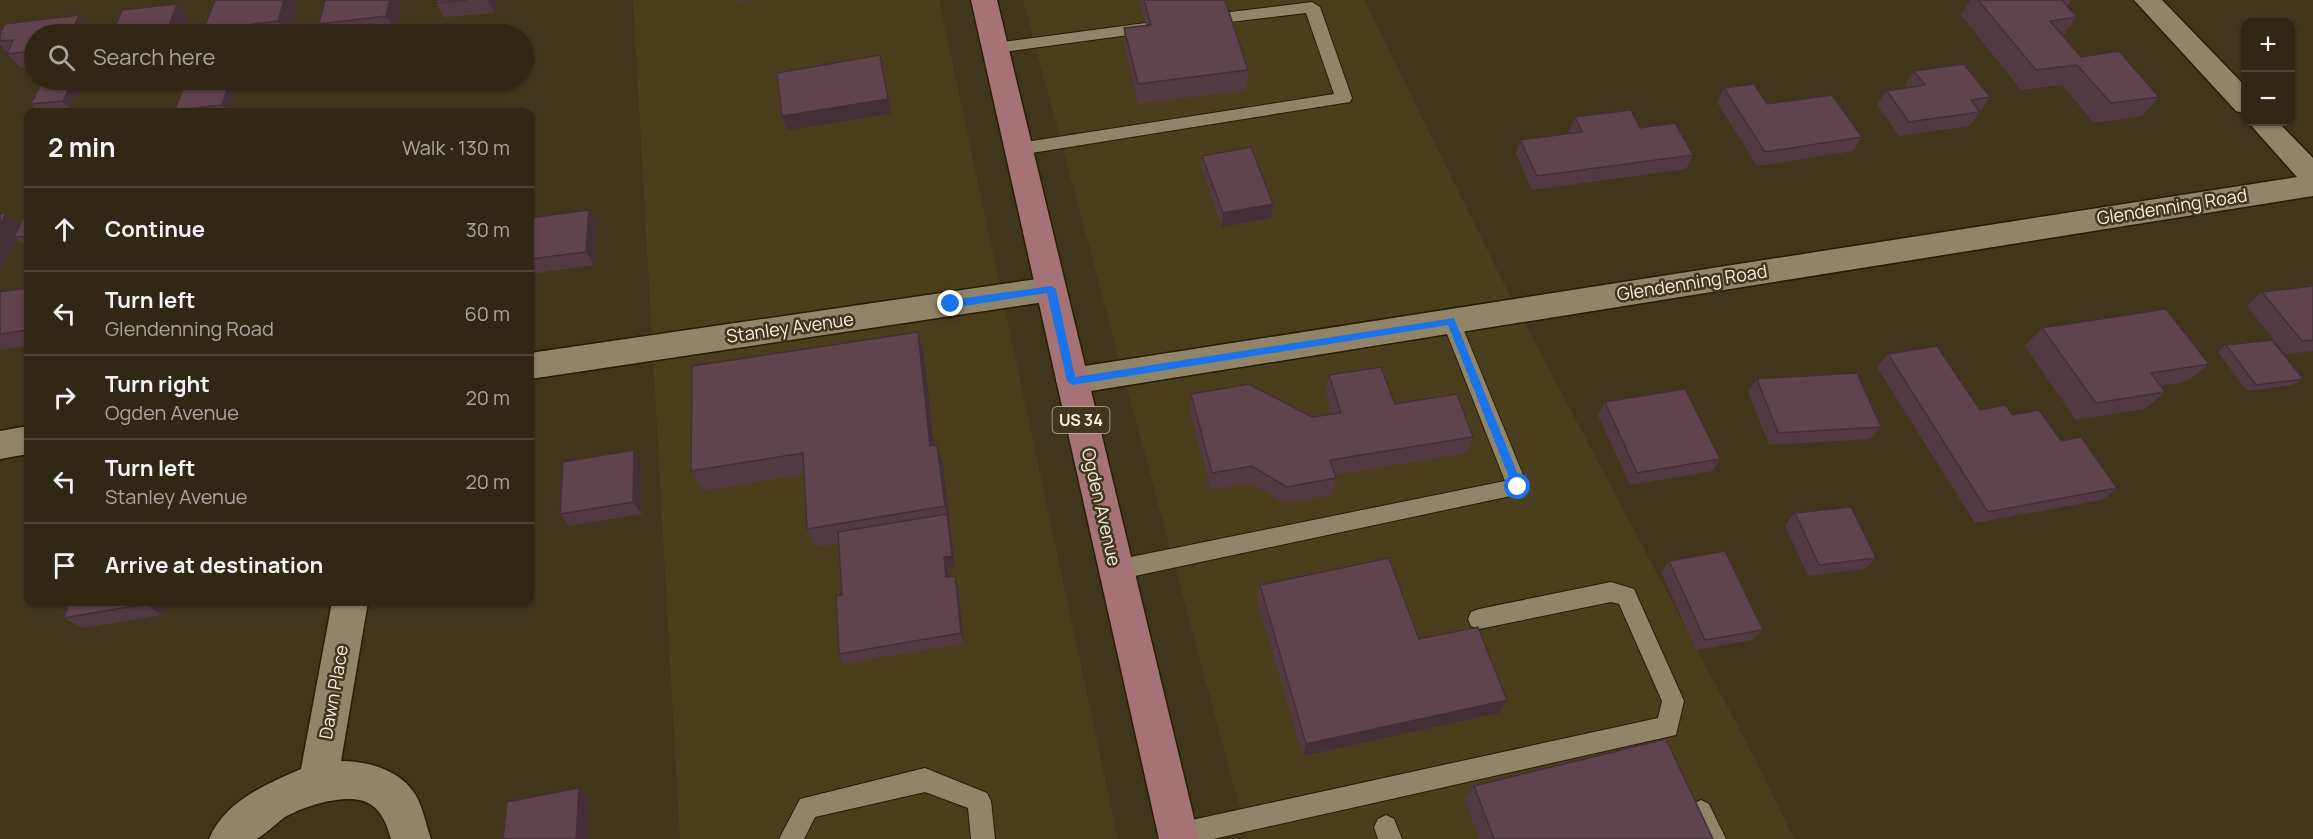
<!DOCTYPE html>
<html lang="en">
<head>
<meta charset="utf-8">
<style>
  :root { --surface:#302814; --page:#38301d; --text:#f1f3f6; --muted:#a8a6a0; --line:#4b4434 }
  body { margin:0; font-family:Manrope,sans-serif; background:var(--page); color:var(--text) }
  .controls { position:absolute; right:18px; top:18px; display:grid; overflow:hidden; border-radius:12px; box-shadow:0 2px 4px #0004 }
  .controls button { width:54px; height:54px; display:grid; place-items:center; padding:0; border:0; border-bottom:2px solid var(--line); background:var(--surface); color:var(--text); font:30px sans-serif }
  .stop { position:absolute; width:18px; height:18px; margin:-14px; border:4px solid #1a73e8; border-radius:50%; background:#fff }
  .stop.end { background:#1a73e8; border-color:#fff; box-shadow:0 2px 6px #0008 }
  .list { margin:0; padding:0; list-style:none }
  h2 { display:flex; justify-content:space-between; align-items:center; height:78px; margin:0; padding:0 24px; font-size:26px }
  h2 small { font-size:20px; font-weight:400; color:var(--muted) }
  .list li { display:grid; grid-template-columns:39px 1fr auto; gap:18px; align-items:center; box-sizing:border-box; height:84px; padding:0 24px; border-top:2px solid var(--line) }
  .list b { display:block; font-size:22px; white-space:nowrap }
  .list p { margin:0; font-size:20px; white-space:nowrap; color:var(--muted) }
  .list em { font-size:20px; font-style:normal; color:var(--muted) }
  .icon { flex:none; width:33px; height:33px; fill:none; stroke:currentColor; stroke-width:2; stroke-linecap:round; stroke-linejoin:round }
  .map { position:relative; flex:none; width:2313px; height:839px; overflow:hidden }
  .search { position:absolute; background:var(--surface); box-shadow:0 2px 4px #0004; left:24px; top:24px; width:510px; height:66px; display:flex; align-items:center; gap:15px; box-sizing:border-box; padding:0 21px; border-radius:33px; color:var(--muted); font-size:22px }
  .panel { position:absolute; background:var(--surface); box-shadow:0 2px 4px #0004; left:24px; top:108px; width:510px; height:498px; border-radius:12px }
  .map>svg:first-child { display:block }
</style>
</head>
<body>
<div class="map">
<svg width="2313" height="839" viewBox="0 0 2313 839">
  <rect width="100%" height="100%" fill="#40361b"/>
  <g fill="#4b3e1c">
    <path d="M633 0H939L1118 839H680Z"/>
    <path d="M1023 0H1364L1503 282 1754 757 1794 839H1248Z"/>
  </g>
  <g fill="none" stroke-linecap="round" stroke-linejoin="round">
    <g stroke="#271d03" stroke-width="2">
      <g id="service">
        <path d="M1312 2 1320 7 1352 98 1350 102 1019 155 1013 153 1011 149 1013 145 1019 143 1334 94 1306 13 1222 23 1214 18 1222 13Z"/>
        <path d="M1146 23 1151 24 1154 28 1151 32 995 53 989 52 987 48 989 44 995 43Z"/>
        <path d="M1451 314 1458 316 1460 321 1528 487 1525 493 1116 580 1109 577 1105 570 1109 563 1116 560 1505 481 1442 321 1444 316Z"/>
        <path d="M1611 582 1634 589 1684 701 1676 735 1213 839H1168L1166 835 1170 827 1178 823 1658 718 1662 701 1619 604 1611 602 1479 629 1471 626 1468 619 1471 612 1479 609Z"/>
        <path d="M925 768 987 793 991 801 995 839H971L968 808 925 792 815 817 804 839H779L800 799Z"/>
        <path d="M1701 800 1709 804 1726 839H1702L1689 812 1693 804Z"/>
        <path d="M1386 815 1394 819 1402 839H1378L1374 827 1378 819Z"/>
      </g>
    </g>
    <g stroke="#271d03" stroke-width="3">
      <g id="minor">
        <path d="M2134 0H2162L2246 87V114L2236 111Z"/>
        <path d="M2248 122H2278L2313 158V196L1072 394 1061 390 1056 381 1061 372 1072 368 2297 177Z"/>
        <path d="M1051 277 1062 280 1066 289 1062 298 1051 301 530 379V353Z"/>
        <path d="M28 426V454L0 459V431Z"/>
        <path d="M332 602H368L341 761C368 761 400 770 415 794 423 807 426 825 431 839H391C387 826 383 812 370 804 350 791 304 806 285 817 278 822 262 837 256 839 242 839 223 839 209 839 224 802 266 784 301 769Z"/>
      </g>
    </g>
    <g stroke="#271d03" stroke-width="3">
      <path id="primary" d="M971 0H997L1199 839H1159Z"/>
    </g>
    <use href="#service" fill="#908568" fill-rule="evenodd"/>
    <use href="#minor" fill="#908568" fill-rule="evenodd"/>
    <use href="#primary" fill="#a57376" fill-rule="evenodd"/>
  </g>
  <g fill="#533a42">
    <path d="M215 0H294L298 5 289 34H202Z"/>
    <path d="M402 0 396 31 363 34H326L319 24Z"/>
    <path d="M436 0H498L495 13 444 17 436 3Z"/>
    <path d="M738 0H757L739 2Z"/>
    <path d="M1139 0H1225L1248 70 1246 90 1138 104 1125 48 1124 28 1146 25Z"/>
    <path d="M1971 0H2072L2068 6 2077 17 2063 36 2081 57 2159 97 2142 116 2094 123 2062 85 2021 90 1961 15Z"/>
    <path d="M79 15 92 30 34 34V67L21 68 7 54V52L0 45V34Z"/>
    <path d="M1914 71 1990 97 1970 126 1899 136 1877 105 1887 91 1907 88 1905 85Z"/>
    <path d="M43 80H78L82 84 70 109 39 112 31 104Z"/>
    <path d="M186 80H237L238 81 228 112H177L175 110Z"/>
    <path d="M1724 88 1767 104 1862 137 1853 151 1757 166 1717 102Z"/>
    <path d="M1575 117 1640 128 1693 155 1686 169 1532 190 1516 154 1520 140 1570 133 1569 132Z"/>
    <path d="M1202 156 1273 204 1271 218 1222 227 1202 170Z"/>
    <path d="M28 211V244H23L16 238 0 272V214L6 213 20 226Z"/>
    <path d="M530 218 597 224 594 265 530 274Z"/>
    <path d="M2313 286V351L2285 354 2247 306 2262 292Z"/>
    <path d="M28 288V346L0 350V292Z"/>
    <path d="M2042 328 2209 364 2188 381 2161 386 2165 392 2145 409 2076 420 2025 346Z"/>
    <path d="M2226 345 2303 379 2293 385 2247 391 2218 352Z"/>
    <path d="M924 354 934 445H937L943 465 955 567 948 568 949 577 958 587 964 643 844 664 839 654 842 595 838 544 816 547 807 529 804 474 703 491 691 471Z"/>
    <path d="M1888 354 1980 410 2012 415 2061 441 2117 488 2102 500 1975 523 1877 367Z"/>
    <path d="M1329 375 1395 404 1473 437 1467 453 1335 475 1336 478 1332 495 1284 503 1250 483 1211 490 1190 411 1191 394 1312 417 1332 414 1326 393Z"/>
    <path d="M1757 379 1881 427 1870 439 1769 445 1748 391Z"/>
    <path d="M1605 402 1720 459 1712 471 1630 485 1598 415Z"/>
    <path d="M642 462V514L569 526 560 514Z"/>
    <path d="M1795 513 1876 558 1865 569 1808 576 1785 525Z"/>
    <path d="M1669 561 1763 630 1752 640 1696 650 1661 572Z"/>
    <path d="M1260 585 1419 639 1499 713 1303 756 1257 600Z"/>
    <path d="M69 602H165L162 615 83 628 64 618Z"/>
    <path d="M202 602H220L206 604Z"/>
    <path d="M1474 786 1713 839H1479L1465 799Z"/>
  </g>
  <g fill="#442f36">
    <path d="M284 0H294L298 5 289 34H288L278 21Z"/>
    <path d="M390 0H402L396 31 386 16Z"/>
    <path d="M487 0H498L495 13Z"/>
    <path d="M177 4 189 19 183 34H166Z"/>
    <path d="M79 15 92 30 90 34H71Z"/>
    <path d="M252 24 260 34H249Z"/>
    <path d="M880 55 891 114 787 130 782 116Z"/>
    <path d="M73 80H78L82 84 70 109 63 101Z"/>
    <path d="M230 80H237L238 81 228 112 222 105Z"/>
    <path d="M1273 204 1271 218 1222 227 1223 213Z"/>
    <path d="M589 210 597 224 594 265 586 252Z"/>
    <path d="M6 213 21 227 14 237 16 238 0 272V225Z"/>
    <path d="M918 332 924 354 936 465 930 446Z"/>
    <path d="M937 445 943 465 955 567 948 568 950 588 946 577 944 557 947 514 945 506Z"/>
    <path d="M634 450 642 462V514L633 502Z"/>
    <path d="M955 576 958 587 964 643 961 633Z"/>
    <path d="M146 602H165L162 615 145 604Z"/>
    <path d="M1507 700 1499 713 1303 756 1306 744Z"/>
    <path d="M579 788 590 796 587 839H576Z"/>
  </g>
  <g fill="#61434d" stroke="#442f36" stroke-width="1.5">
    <path d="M215 0H284L278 21 252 24 249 34H202Z"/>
    <path d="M325 0H390L386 16 319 24Z"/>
    <path d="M436 0H467L436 3Z"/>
    <path d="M1144 0H1225L1248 70 1138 84 1124 28 1151 25Z"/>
    <path d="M1978 0H2062L2077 17 2050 21 2081 57 2119 51 2159 97 2111 103 2077 65 2036 70Z"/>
    <path d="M177 4 166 34H112L122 10Z"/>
    <path d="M79 15 71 34H34V51L7 54 13 40 0 41V34L5 24Z"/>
    <path d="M880 55 888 99 782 116 777 73Z"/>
    <path d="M1964 64 1990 97 1971 100 1980 112 1909 122 1887 91 1925 85 1914 71Z"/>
    <path d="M43 80H73L63 101 31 104Z"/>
    <path d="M186 80H230L222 105 175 110Z"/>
    <path d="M1754 84 1767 104 1832 95 1862 137 1765 152 1724 88Z"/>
    <path d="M1631 110 1640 128 1675 123 1693 155 1537 176 1520 140 1582 132 1575 117Z"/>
    <path d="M1251 147 1273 204 1223 213 1202 156Z"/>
    <path d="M589 210 586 252 530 259V218Z"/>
    <path d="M27 211H28V236L14 237Z"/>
    <path d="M6 213 0 225V214Z"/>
    <path d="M2313 286V340L2302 341 2262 292Z"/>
    <path d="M28 288V330L0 334V292Z"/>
    <path d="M2166 309 2209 364 2151 373 2165 392 2096 403 2042 328Z"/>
    <path d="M918 332 930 446 937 445 945 506 807 529 803 453 691 471 692 366Z"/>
    <path d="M2272 340 2303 379 2256 385 2226 345Z"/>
    <path d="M1937 346 1980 410 2006 405 2012 415 2039 410 2061 441 2081 437 2117 488 1988 512 1888 354Z"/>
    <path d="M1381 367 1395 404 1457 394 1473 437 1330 460 1336 478 1287 487 1252 466 1212 473 1191 394 1249 384 1312 417 1341 413 1329 375Z"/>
    <path d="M1857 373 1881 427 1778 433 1757 379Z"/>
    <path d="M1685 389 1720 459 1637 473 1605 402Z"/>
    <path d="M634 450 633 502 560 514 563 462Z"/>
    <path d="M1851 507 1876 558 1819 565 1795 513Z"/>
    <path d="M947 514 952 556 944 557 946 577 955 576 961 633 839 654 836 596 842 595 838 532Z"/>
    <path d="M1725 551 1763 630 1705 640 1669 561Z"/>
    <path d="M1389 558 1419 639 1478 627 1507 700 1306 744 1260 585Z"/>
    <path d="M69 602H146L145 604 64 618Z"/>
    <path d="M1666 739 1713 839H1494L1474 786Z"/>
    <path d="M579 788 576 839H503L507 802Z"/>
  </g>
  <path fill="#1a73e8" d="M1051 286 1056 289 1075 377 1454 318 1523 487 1518 492 1513 487 1448 325 1072 385 1067 381 1047 293 951 308 946 304 951 300Z"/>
  <g text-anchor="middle" stroke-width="5" stroke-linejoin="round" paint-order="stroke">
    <rect fill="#40361b" stroke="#c0b9a6" stroke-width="1.5" x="1052.5" y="407" width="57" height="26" rx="4.5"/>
    <g font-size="16" font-weight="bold" fill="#f7f1e1">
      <text x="1081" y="426">US 34</text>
    </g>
    <g font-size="18" fill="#f7f1e1" stroke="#40361b">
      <text transform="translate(2172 207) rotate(-9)" y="6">Glendenning Road</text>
      <text transform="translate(1692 283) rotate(-9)" y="6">Glendenning Road</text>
      <text transform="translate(790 328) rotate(-8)" y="6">Stanley Avenue</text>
      <text transform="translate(1101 507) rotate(77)" y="6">Ogden Avenue</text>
      <text transform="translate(334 692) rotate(-80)" y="6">Dawn Place</text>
    </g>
  </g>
</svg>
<div class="controls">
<button>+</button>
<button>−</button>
</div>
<div class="stop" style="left:1518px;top:487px"></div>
<div class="stop end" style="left:951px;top:304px"></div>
<div class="search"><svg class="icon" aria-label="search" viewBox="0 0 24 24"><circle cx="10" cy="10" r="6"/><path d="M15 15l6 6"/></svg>Search here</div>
<section class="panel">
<h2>2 min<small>Walk · 130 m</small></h2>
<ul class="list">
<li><svg class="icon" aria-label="ahead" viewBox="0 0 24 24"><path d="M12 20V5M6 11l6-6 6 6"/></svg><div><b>Continue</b></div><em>30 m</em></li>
<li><svg class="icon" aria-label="left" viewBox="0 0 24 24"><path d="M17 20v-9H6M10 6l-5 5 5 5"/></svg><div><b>Turn left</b><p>Glendenning Road</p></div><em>60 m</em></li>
<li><svg class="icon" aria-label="right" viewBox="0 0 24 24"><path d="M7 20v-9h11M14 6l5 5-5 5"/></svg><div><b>Turn right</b><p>Ogden Avenue</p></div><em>20 m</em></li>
<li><svg class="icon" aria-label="left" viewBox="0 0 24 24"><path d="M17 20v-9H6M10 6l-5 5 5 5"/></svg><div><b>Turn left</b><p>Stanley Avenue</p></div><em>20 m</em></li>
<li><svg class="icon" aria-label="arrive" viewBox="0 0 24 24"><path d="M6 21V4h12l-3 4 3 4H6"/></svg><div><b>Arrive at destination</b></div></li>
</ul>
</section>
</div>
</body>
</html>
